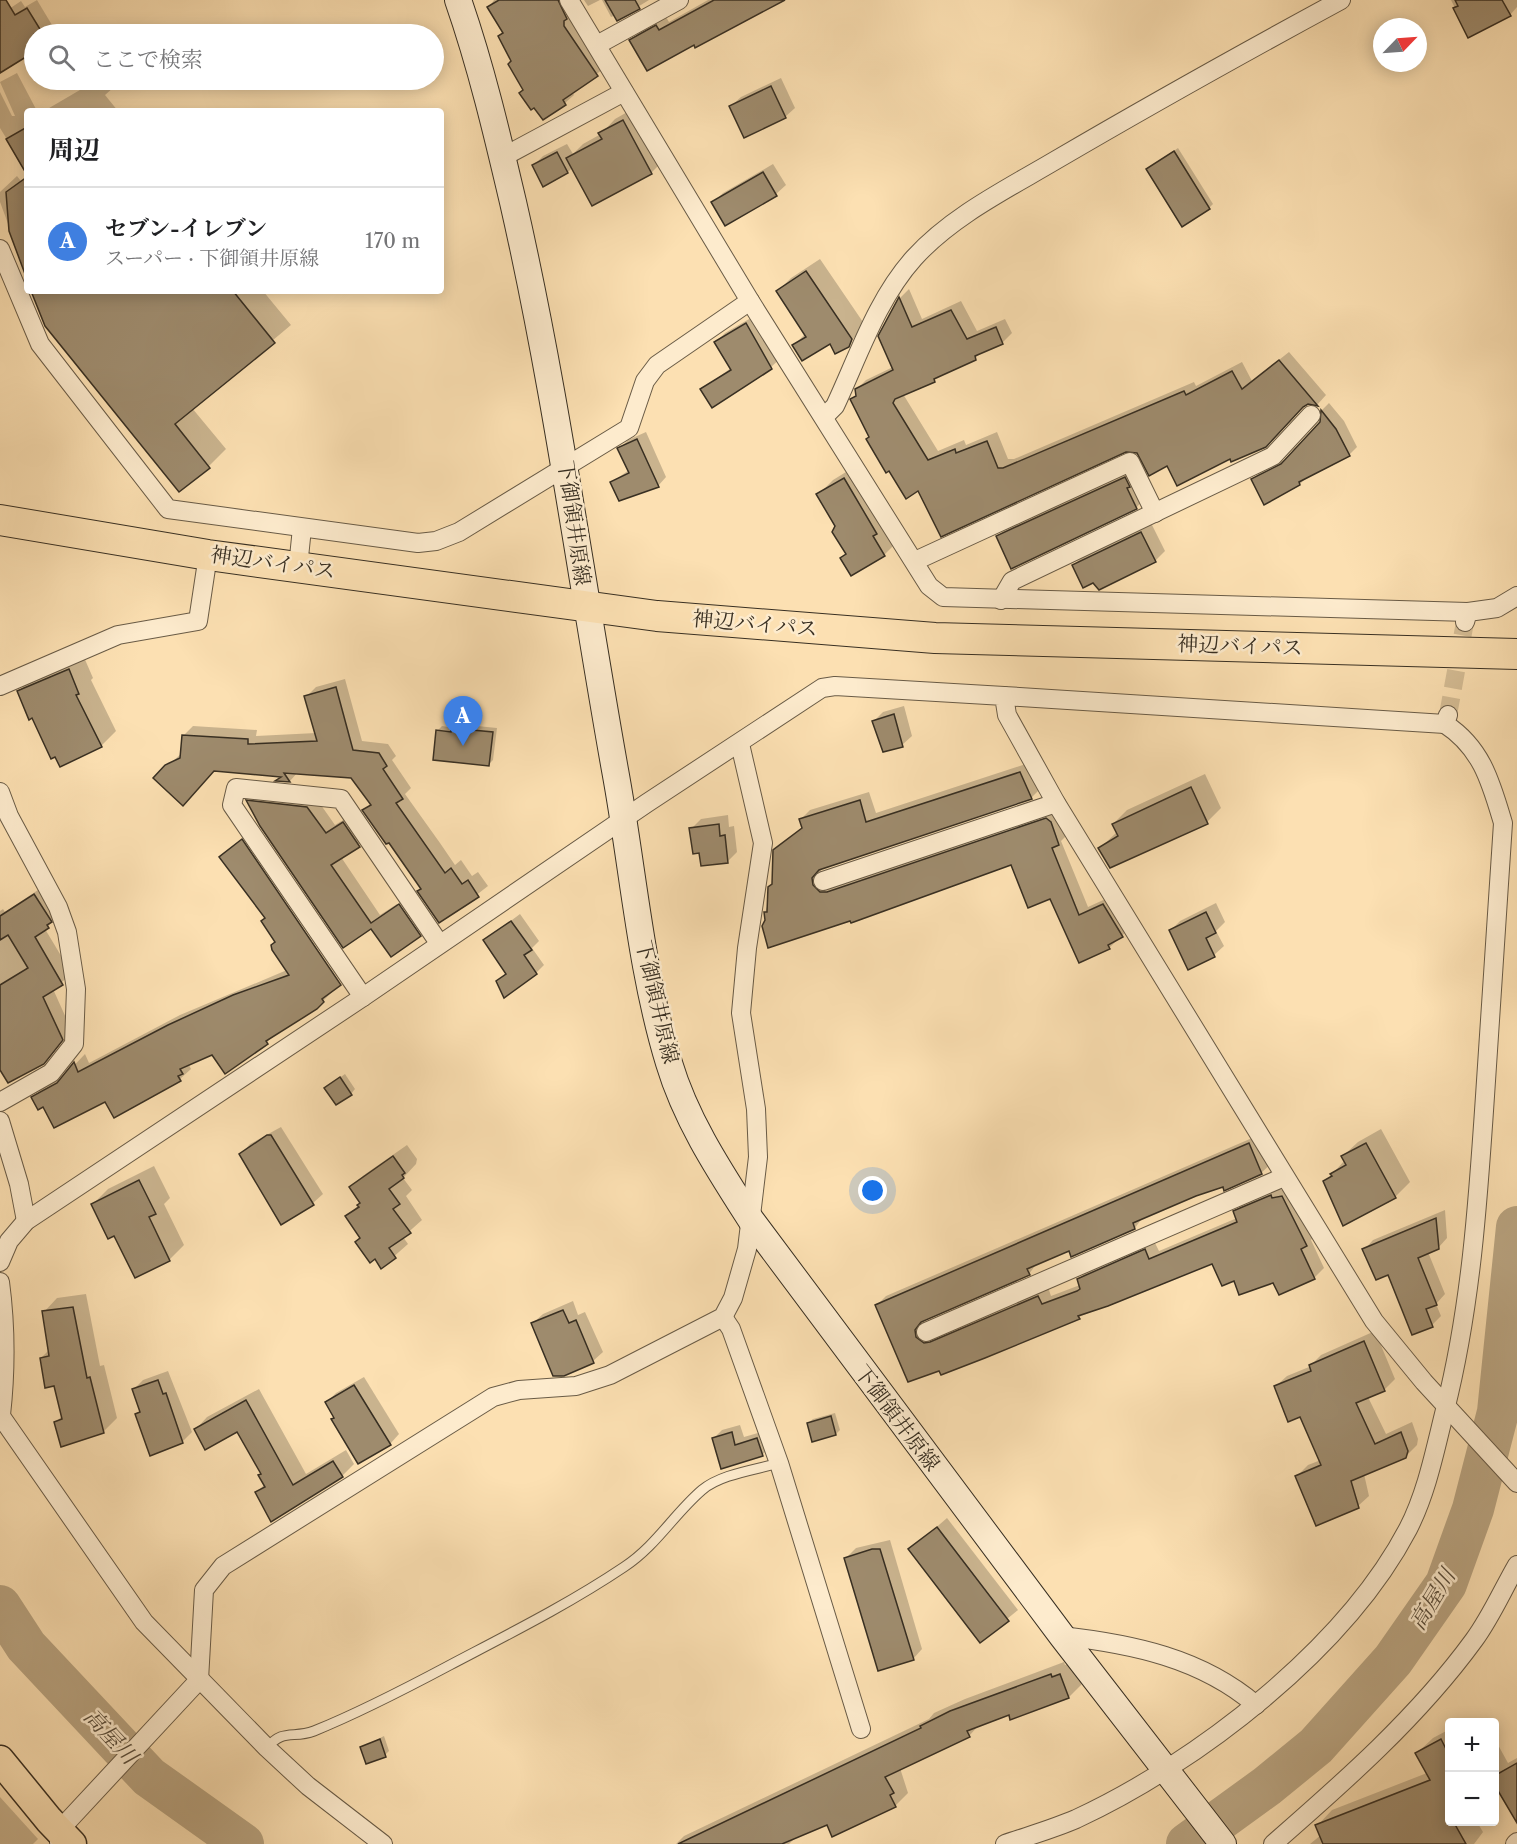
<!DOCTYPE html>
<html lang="ja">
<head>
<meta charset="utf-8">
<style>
  :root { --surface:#fff; --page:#f2f2f2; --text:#202124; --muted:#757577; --line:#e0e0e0; --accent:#8f2418 }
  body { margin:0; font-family:"Libre Caslon Text","Noto Serif JP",serif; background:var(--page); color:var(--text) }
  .controls { position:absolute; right:18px; bottom:18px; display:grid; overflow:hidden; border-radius:6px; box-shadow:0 3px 15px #0003 }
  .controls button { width:54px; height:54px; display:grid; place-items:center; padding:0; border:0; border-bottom:2px solid var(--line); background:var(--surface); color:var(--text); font:30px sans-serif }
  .compass { position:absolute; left:1373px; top:18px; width:54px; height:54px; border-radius:50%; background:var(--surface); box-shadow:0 3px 15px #0003; rotate:65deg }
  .you { position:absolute; left:873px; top:1191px; width:21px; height:21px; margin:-15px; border:4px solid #fff; border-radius:50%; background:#1a73e8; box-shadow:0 0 0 9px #1a73e833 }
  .badge { display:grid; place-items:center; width:39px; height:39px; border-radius:50%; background:var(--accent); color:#fff; font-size:20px; font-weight:700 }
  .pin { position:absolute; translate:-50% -50px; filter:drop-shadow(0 2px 3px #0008) }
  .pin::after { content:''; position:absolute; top:32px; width:21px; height:18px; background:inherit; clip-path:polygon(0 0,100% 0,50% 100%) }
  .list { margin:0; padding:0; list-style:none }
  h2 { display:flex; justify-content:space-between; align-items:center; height:78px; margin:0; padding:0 24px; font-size:26px }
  h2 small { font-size:20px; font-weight:400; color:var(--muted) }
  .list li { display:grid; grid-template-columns:39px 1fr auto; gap:18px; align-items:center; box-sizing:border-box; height:108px; padding:0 24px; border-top:2px solid var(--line) }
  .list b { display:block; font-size:22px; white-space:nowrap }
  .list p { margin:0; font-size:20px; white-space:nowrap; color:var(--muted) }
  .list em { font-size:20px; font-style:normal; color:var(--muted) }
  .icon { flex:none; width:33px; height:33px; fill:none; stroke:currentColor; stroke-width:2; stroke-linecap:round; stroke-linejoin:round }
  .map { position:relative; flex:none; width:1517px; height:1844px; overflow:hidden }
  .search { position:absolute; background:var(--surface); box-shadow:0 3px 15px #0003; left:24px; top:24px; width:420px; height:66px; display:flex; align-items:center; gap:15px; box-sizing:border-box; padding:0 21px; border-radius:33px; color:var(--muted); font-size:22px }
  .panel { position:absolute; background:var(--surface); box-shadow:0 3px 15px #0003; left:24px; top:108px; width:420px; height:186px; border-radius:6px }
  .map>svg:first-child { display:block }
</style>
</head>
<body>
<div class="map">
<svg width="1517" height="1844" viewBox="0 0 1517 1844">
  <rect width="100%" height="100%" fill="#fce0b2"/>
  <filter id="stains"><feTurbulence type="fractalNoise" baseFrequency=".00333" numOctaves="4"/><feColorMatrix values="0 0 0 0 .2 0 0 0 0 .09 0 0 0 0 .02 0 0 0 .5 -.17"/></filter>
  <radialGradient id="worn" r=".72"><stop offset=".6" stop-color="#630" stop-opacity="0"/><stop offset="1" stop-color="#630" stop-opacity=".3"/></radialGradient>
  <g fill="#0003">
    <path d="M37 0 52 25 50 28 54 34H34V57L30 60 0 35V15L21 1 25 7Z"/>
    <path d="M494 0H569L606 67 572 92 574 95 565 103 543 118 512 61 504 32 489 7Z"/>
    <path d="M584 0H600L588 6Z"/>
    <path d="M602 0H649L618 19 616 15 611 17Z"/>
    <path d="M708 0H775L694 43 631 41 640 31 666 17 669 22Z"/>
    <path d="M1451 0H1517V7L1510 15 1469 36Z"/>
    <path d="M17 73 37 111H27V172L0 128V92L12 116H15L0 82Z"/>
    <path d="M781 78 795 108 785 117 731 106 741 97Z"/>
    <path d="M97 80H122L105 95 118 111H44Z"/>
    <path d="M638 106 666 158 651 173 573 167 568 172 534 165 543 156 567 144 573 154 583 144 601 134 615 119Z"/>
    <path d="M1178 148 1213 204 1209 208 1148 169Z"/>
    <path d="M773 164 786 185 776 194 725 224 713 203 723 193Z"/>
    <path d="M17 176 27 189V275L0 202V192Z"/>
    <path d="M820 259 865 325 848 345 830 342 794 345 806 333 778 291 791 278Z"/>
    <path d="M909 289 922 319 961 301 977 331 1005 319 1012 333 1002 343 982 352 975 358 903 394 938 451 964 440 966 445 997 432 1008 459H1014L1194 382 1196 386 1242 362 1252 381 1289 352 1326 395 1317 405 1308 403 1230 457 1168 464 1138 452 1126 450 919 489 870 436 852 400 858 394 856 390 866 380 893 367 880 336 900 298Z"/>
    <path d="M33 291H263L291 325 192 408 226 449 209 466Z"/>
    <path d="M756 315 781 358 771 367 713 406 702 389 731 368 716 342 725 333Z"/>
    <path d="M1329 403 1344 421 1357 447 1349 455 1308 476 1300 484 1253 479 1261 471 1290 457 1321 423 1322 410Z"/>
    <path d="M646 432 666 477 658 486 612 482 629 470 619 449 628 440Z"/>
    <path d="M859 464 899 540 884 555 842 558 847 553 837 526 818 495 833 480Z"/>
    <path d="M1134 469 1145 498 1136 508 998 536 1007 527Z"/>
    <path d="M1151 523 1165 551 1155 561 1094 582 1074 565 1084 555Z"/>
    <path d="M83 655 93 678 91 680 116 731 101 746 19 691 33 677Z"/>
    <path d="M345 679 362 741 388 744 396 756 392 760 411 788 405 794 440 843 455 865 461 860 472 876 478 872 488 886 452 914 422 889 389 841 364 811 371 804 352 776 298 772 290 781 278 780 282 776 215 770 155 777 182 753 183 736 193 726 257 730 256 736 316 733 306 697 316 687Z"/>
    <path d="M904 706 912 736 902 745 874 721 883 712Z"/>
    <path d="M457 724 497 728 493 760 489 764 437 731 442 726 454 728Z"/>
    <path d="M1029 763 1040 789 1031 798 821 868V876L1056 810 1068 834 1061 841 1088 907 1112 896 1131 927 1109 948 1012 863 851 919 767 921 765 913 774 883 775 850 803 827 801 819 810 810 869 792 876 813Z"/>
    <path d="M1205 774 1221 808 1207 822 1100 848 1117 832 1113 824 1127 810Z"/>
    <path d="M256 792 316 798 335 825 353 814 368 837 341 857 380 915 397 904 419 936 372 927 248 801Z"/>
    <path d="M728 815 729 827 734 826 737 852 728 861 700 851 691 829 701 819Z"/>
    <path d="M253 830 351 974 342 983 243 838Z"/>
    <path d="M240 840 339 985 316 1008 277 1032 267 1042 212 1053 192 1062 189 1065 191 1069 180 1079 114 1116 105 1100 44 1105 33 1097 44 1087 66 1074 85 1054 89 1063 180 1015 287 970 266 918 221 857Z"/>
    <path d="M44 886 57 918 45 929 72 974 53 989 71 1029 53 1053 0 1068V911L3 909 5 912Z"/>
    <path d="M408 896 429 926 421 934 399 902Z"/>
    <path d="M1216 903 1225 922 1216 931 1224 946 1214 955 1171 930 1180 921Z"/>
    <path d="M520 914 539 941 532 948 544 965 536 973 498 981 507 972 485 940Z"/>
    <path d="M345 1074 355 1089 351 1094 331 1084Z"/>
    <path d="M281 1127 323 1194 313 1203 282 1223 241 1154 250 1144Z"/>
    <path d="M1381 1129 1410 1182 1395 1197 1325 1182 1345 1160 1343 1156 1358 1142Z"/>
    <path d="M1259 1135 1271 1164 1261 1173 1196 1194 1143 1217 1135 1228 1037 1263 1029 1274 924 1319 925 1328 1048 1287 1051 1296 1080 1285 1079 1279 1088 1270 1154 1241 1159 1251 1237 1218 1235 1212 1244 1202 1280 1187 1281 1190 1292 1188 1315 1235 1311 1240 1324 1268 1315 1277 1279 1293 1274 1281 1235 1279 1213 1262 942 1373 877 1305 886 1296Z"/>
    <path d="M407 1145 417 1159 416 1164 403 1178 412 1190 406 1196 422 1220 403 1237 408 1244 382 1267 347 1216 362 1202 351 1187 364 1175Z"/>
    <path d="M154 1166 170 1198 164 1204 184 1245 169 1260 114 1234 93 1204 108 1189Z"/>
    <path d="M1445 1210 1447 1238 1438 1248 1428 1252 1445 1294 1436 1304 1441 1316 1432 1325 1389 1273 1364 1250 1373 1240Z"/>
    <path d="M86 1294 100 1366 104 1365 117 1418 103 1432 56 1422 62 1416 55 1385 41 1358 49 1350 44 1312 57 1298Z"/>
    <path d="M573 1301 578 1315 585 1312 603 1352 593 1361 533 1323 543 1314Z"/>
    <path d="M1375 1331 1395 1379 1384 1390 1368 1397 1386 1434 1412 1422 1418 1439 1417 1445 1406 1456 1364 1474 1369 1496 1358 1506 1297 1476 1308 1465 1321 1460 1301 1415 1276 1386 1287 1376 1309 1367 1321 1355Z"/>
    <path d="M168 1371 192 1432 182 1442 136 1414 141 1410 133 1390 143 1380Z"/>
    <path d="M364 1377 399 1434 390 1444 335 1417 327 1402 336 1393Z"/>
    <path d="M259 1389 306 1474 346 1450 354 1464 342 1476 257 1492 265 1484 262 1473 238 1430 196 1429 207 1417Z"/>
    <path d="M835 1413 840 1430 836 1434 808 1423 813 1419Z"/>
    <path d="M740 1425 744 1437 765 1431 770 1447 762 1455 714 1438 722 1430Z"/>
    <path d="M947 1518 1018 1610 980 1641 910 1550Z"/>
    <path d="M890 1540 922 1649 913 1659 846 1558 856 1548Z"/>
    <path d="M1064 1662 1065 1665 1073 1662 1082 1684 1069 1697 980 1724 969 1736 900 1768 908 1793 895 1806 827 1823 798 1835 789 1844H676L684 1836 929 1719 934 1713 965 1699Z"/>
    <path d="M1450 1729V1822H1477L1483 1832 1474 1844H1310L1321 1835 1317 1826 1332 1810 1427 1773 1417 1753 1433 1738Z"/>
    <path d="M384 1736 389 1751 385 1755 362 1747Z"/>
    <path d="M1497 1743 1508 1763 1517 1758V1810L1494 1781Z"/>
    <path d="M0 1797 38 1839 33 1844H0Z"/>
  </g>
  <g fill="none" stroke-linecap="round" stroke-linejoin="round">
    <g stroke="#b9a481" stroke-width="42">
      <path d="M0 1606 26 1646 149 1777 243 1844"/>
      <path d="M1187 1844 1267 1786 1316 1746 1393 1660 1446 1584 1473 1509 1498 1412 1517 1227"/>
    </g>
  </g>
  <g fill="#9e8b6d" stroke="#382f22" stroke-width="1.5">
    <path d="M0 0H6L15 15 27 8 43 34H34V52L0 73Z"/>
    <path d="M499 0H558L567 19 564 21V26L598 76 563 100 566 105 543 120 534 108 531 110 519 93 523 90 508 64 511 61 498 36 503 33 487 7Z"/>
    <path d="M605 0H635L640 9 617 21Z"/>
    <path d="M714 0H785L695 48 694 45 647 71 629 40 656 25 659 30Z"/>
    <path d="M1455 0H1502L1511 16 1468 38 1453 8 1458 6Z"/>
    <path d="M771 86 786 118 744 138 729 106Z"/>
    <path d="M623 120 652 174 592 206 566 158 602 139 598 133Z"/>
    <path d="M27 127V175L6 139Z"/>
    <path d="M1174 151 1210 209 1182 227 1146 169Z"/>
    <path d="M557 152 568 173 543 187 532 165Z"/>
    <path d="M763 172 777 196 725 226 711 202Z"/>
    <path d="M27 177V274H25L9 231 6 192Z"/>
    <path d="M806 271 852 339 849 347 835 354 830 344 802 361 792 345 806 337 776 291Z"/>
    <path d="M31 291H233L275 343 175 424 210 468 179 492 45 326Z"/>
    <path d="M899 297 912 327 951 310 967 339 996 327 1003 344 975 356 976 360 934 379 935 382 895 399 893 403 928 460 955 449 956 453 987 441 998 468H1003L1184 391 1186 395 1232 371 1242 389 1279 360 1318 406 1308 404 1303 407 1266 447 1231 462 1230 459 1177 486 1167 466 1149 476 1137 453 1126 452 941 537 918 491 906 499 889 471 886 473 866 439 869 437 850 399 856 396 855 389 893 370 878 336Z"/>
    <path d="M746 323 772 369 712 408 700 389 731 370 714 342Z"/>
    <path d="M1321 410 1336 429 1350 456 1299 482 1300 485 1264 505 1251 479 1281 464 1320 422Z"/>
    <path d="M637 439 659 487 619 501 610 482 629 473 617 448Z"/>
    <path d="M1125 477 1130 487 1127 488 1137 509 1011 569 996 536Z"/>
    <path d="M844 478 877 534 873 536 885 556 851 576 840 558 846 554 832 532 835 526 816 494Z"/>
    <path d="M1141 532 1156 562 1099 590 1093 583 1083 588 1072 565Z"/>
    <path d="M69 669 79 694 76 695 102 747 60 767 55 757 51 759 32 718 29 720 17 691Z"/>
    <path d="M336 687 353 750 379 753 387 766 383 769 403 799 396 803 445 873 451 868 462 884 468 880 479 897 439 923 417 891 421 889 389 843 386 844 362 810 371 805 351 778 284 773 290 782 275 781 281 777 214 771 183 806 153 778 165 765 180 758 182 735 248 739V744L317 741 304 696Z"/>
    <path d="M894 714 903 747 883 752 872 721Z"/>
    <path d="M451 728 493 732 489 766 433 760 436 730 451 732Z"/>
    <path d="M1020 772 1032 799 819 870 812 878 813 885 820 892H827L1046 818 1051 822 1059 845 1052 848 1079 915 1103 904 1123 937 1108 945 1110 949 1079 963 1050 899 1028 908 1011 865 851 923 850 921 768 948 762 926 765 920 764 912H767L768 887 772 884 773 850 802 828 799 819 860 800 866 822Z"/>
    <path d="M1191 787 1208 824 1110 868 1098 848 1118 836 1112 824Z"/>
    <path d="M246 800 307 807 326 833 343 822 360 847 331 865 371 923 399 904 421 936 391 957 371 929 343 948 260 826Z"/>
    <path d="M719 824 720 836 725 835 728 863 701 866 699 853 693 854 689 828Z"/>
    <path d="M242 839 341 985 322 999 324 1002 317 1009 266 1041 268 1044 225 1074 212 1055 180 1069 183 1074 178 1076 181 1081 114 1118 105 1102 54 1128 43 1107 38 1110 31 1097 57 1083 74 1062 78 1072 168 1025 233 995 289 975 272 950 271 945 275 942 261 921 265 918 219 857Z"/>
    <path d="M34 894 52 922 47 925 49 928 35 937 63 985 43 997 63 1040 44 1064 8 1083 0 1070V985L28 968 8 935 0 940V916Z"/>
    <path d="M1206 912 1216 933 1206 938 1215 957 1188 970 1169 930Z"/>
    <path d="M511 921 532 950 524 955 537 974 504 998 496 981 506 974 483 940Z"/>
    <path d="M340 1077 352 1095 336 1105 324 1088Z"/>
    <path d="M267 1135H271L314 1205 281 1225 239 1154Z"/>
    <path d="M1249 1143 1262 1174 1224 1191 1223 1187 1196 1196 1133 1223 1135 1229 1071 1257 1069 1251 1027 1269 1030 1275 921 1322 915 1330 916 1337 924 1343 930 1342 1038 1296 1042 1304 1077 1291 1080 1289 1077 1279 1145 1249 1149 1259 1237 1222 1233 1211 1271 1195 1272 1198 1282 1196 1307 1246 1301 1249 1315 1279 1279 1295 1273 1283 1239 1295 1234 1281 1222 1286 1212 1264 1108 1306 1078 1316 1080 1319 985 1358 941 1375 939 1371 908 1382 875 1305Z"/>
    <path d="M1366 1143 1396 1198 1343 1226 1323 1181 1332 1176 1330 1174 1346 1165 1341 1156Z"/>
    <path d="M393 1156 405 1173 402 1175 404 1178 389 1189 400 1204 393 1209 411 1233 389 1248 396 1258 381 1269 375 1259 370 1263 355 1242 360 1238 345 1216 359 1207 357 1205 360 1203 349 1187Z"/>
    <path d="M139 1180 156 1214 149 1217 170 1261 135 1278 114 1236 108 1239 91 1204Z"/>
    <path d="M1436 1218 1439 1249 1418 1258 1437 1305 1426 1309 1433 1327 1412 1335 1388 1275 1376 1280 1362 1249Z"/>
    <path d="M73 1307 87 1378 90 1377 104 1433 61 1447 54 1422 62 1419 54 1386 45 1388 40 1358 49 1356 42 1311Z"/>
    <path d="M563 1310 569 1323 576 1320 594 1363 564 1376H553L531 1323Z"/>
    <path d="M1364 1341 1385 1391 1356 1403 1375 1444 1401 1432 1408 1451 1406 1458 1351 1481 1359 1508 1316 1526 1295 1476 1321 1465 1300 1417 1288 1422 1274 1386 1311 1371 1309 1365Z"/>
    <path d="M158 1380 163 1394 166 1393 183 1443 150 1456 135 1414 140 1412 132 1389Z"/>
    <path d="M354 1385 391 1445 358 1464 331 1419 334 1418 325 1402Z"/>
    <path d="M246 1400 293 1485 333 1461 343 1477 271 1522 255 1492 265 1487 258 1475 261 1474 237 1432 205 1450 194 1429Z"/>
    <path d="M831 1416 836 1435 812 1442 807 1423Z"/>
    <path d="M732 1432 735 1445 757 1438 763 1456 721 1469 712 1438Z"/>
    <path d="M937 1527 1009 1621 980 1643 908 1549Z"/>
    <path d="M872 1549H880L914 1660 878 1671 844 1558Z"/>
    <path d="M1051 1674 1052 1677 1060 1674 1069 1698 1010 1720 1009 1715 967 1731 970 1737 885 1777 894 1793 890 1795 896 1807 832 1837 827 1825 782 1844H678L921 1728 920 1726 950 1711Z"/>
    <path d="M380 1739 386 1757 366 1764 360 1747Z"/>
    <path d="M1441 1739 1449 1755V1821H1453L1466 1844H1323L1315 1825 1430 1780 1415 1753Z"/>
    <path d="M1517 1763V1823L1494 1784V1776Z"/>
  </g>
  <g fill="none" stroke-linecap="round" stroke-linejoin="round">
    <path stroke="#d5bd95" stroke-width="18" stroke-dasharray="18 9" stroke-linecap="butt" d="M1448 715 1465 622"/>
    <g stroke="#695b46" stroke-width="11">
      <path id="service" d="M267 1748C283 1728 293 1739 314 1731 361 1712 405 1689 450 1665 509 1634 569 1604 624 1567 656 1546 674 1514 702 1490 721 1474 755 1470 779 1463"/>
    </g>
    <g stroke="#695b46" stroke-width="20">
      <g id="minor">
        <path d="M569 0 750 301 929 586 943 597 1468 612"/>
        <path d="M597 45 679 0"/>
        <path d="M503 157 624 92"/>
        <path d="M0 249 40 344 168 509 418 543 436 541 459 532 629 428 645 381 657 365 750 301"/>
        <path d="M824 417 835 406C858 357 877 299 914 258 952 216 1007 189 1056 160 1150 105 1245 52 1341 0"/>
        <path d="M915 561 1130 462 1155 513"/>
        <path d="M298 567 302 528"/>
        <path d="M1001 600 1012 581 1273 456 1311 415"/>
        <path d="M1465 622 1468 612 1497 608 1517 596"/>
        <path d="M0 686 118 635 198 621 208 555"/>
        <path d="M1004 696 1445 724"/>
        <path d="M0 792 9 816 58 907 67 932 76 989 74 1044 51 1073 0 1102"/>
        <path d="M823 881 1056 803"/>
        <path d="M363 997 232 805 236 788 341 799 439 943"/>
        <path d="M0 1121 19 1184 26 1221"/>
        <path d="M0 1262 9 1241 26 1221 363 997 647 803 822 688 835 686 1004 696 1007 715 1056 803 1374 1321 1424 1382 1517 1483"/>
        <path d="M0 1282C6 1327 6 1370 1 1415"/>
        <path d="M723 1317 731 1329 779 1463 861 1729"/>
        <path d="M926 1332 1284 1177"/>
        <path d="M0 1415 144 1622 267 1748 308 1786 383 1844"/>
        <path d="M1062 1636C1132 1644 1201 1658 1256 1705"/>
        <path d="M59 1842 67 1822 199 1680 204 1590 223 1566 493 1397 519 1390 576 1386 610 1375 723 1317 733 1298 747 1249 758 1157 756 1109 741 1013 747 948 763 843 740 744"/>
        <path d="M1005 1844C1028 1836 1053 1829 1076 1819 1197 1763 1345 1649 1408 1529 1427 1492 1435 1450 1445 1410 1471 1307 1478 1202 1485 1096 1491 1005 1497 914 1503 823 1491 783 1482 748 1445 724L1448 715"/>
        <path d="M1273 1844C1344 1782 1418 1717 1474 1640 1491 1617 1503 1589 1517 1565"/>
        <path d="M1515 1844 1517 1842"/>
      </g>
    </g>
    <g stroke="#382f22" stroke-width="28">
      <path id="secondary" d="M458 0C481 66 497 134 513 202 556 390 581 580 615 770 633 867 640 968 669 1063 686 1120 719 1170 751 1220L1062 1636 1223 1844"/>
    </g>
    <g stroke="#382f22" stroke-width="31">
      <path id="primary" d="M0 1760 49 1820 72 1844"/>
    </g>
    <g stroke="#382f22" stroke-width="32">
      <path id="trunk" d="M0 520 208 555 657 616 935 638 1517 654"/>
    </g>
    <use href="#service" stroke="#fdebcd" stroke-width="9"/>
    <use href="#minor" stroke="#fdebcd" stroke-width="18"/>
    <use href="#secondary" stroke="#fdebcd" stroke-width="26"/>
    <use href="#primary" stroke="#fce0b2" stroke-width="28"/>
    <use href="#trunk" stroke="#fce0b2" stroke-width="30"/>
  </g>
  <g text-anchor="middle" stroke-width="5" stroke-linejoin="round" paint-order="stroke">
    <g font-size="21" fill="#382f22" stroke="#fdebcd">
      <text transform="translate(574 523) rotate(82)" y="7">下御領井原線</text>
      <text transform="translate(273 563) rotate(8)" y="7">神辺バイパス</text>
      <text transform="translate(755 624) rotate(5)" y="7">神辺バイパス</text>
      <text transform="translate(1240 646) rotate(2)" y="7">神辺バイパス</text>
      <text transform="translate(657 1002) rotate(77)" y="7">下御領井原線</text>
      <text transform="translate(897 1418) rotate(53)" y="7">下御領井原線</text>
    </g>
    <g font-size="22" font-style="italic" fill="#584c3a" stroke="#fdebcd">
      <text transform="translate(1432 1599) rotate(-59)" y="8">高屋川</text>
      <text transform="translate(111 1736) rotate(47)" y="8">高屋川</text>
    </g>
  </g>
  <rect width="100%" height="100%" filter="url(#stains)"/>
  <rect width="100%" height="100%" fill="url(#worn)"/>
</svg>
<div class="controls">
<button>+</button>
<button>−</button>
</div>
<svg class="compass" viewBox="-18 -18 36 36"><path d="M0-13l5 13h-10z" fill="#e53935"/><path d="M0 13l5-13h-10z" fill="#757577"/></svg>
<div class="you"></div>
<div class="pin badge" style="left:463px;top:746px;background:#3f7fe0">A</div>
<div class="search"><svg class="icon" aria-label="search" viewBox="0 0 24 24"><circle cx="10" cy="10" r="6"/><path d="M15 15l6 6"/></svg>ここで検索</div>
<section class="panel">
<h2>周辺<small></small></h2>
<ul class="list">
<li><span class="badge" style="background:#3f7fe0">A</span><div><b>セブン-イレブン</b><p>スーパー · 下御領井原線</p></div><em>170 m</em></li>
</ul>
</section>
</div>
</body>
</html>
